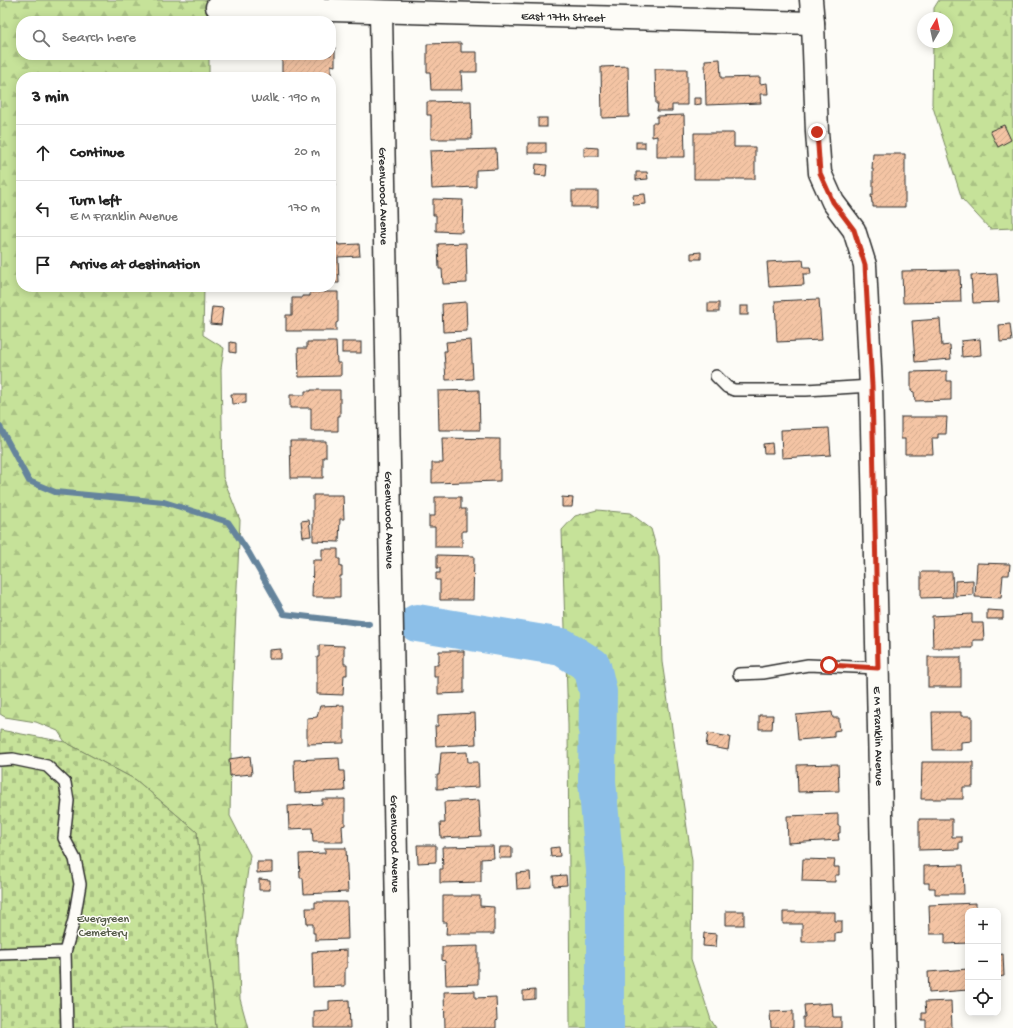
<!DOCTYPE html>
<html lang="en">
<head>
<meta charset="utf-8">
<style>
  :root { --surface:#fff; --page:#f6f6f6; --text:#222; --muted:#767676; --line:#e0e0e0 }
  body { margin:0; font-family:"Gochi Hand",sans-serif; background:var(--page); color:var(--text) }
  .controls { position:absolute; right:12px; bottom:12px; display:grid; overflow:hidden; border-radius:8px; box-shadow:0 2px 10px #0003 }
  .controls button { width:36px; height:36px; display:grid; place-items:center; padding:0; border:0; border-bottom:1px solid var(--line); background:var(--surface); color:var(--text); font:20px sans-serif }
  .compass { position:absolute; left:917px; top:12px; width:36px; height:36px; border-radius:50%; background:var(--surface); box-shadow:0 2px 10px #0003; rotate:9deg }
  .stop { position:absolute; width:12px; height:12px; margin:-9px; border:3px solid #c8321e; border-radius:50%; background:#fff }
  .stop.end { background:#c8321e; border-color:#fff; box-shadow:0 1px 4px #0008 }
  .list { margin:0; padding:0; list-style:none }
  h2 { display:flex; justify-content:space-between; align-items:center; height:52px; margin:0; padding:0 16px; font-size:17px }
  h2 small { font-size:13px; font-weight:400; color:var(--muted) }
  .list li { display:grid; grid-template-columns:26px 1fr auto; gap:12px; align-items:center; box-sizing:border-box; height:56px; padding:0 16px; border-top:1px solid var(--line) }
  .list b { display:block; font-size:15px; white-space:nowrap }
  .list p { margin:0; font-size:13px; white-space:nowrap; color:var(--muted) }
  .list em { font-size:13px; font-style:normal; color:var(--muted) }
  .icon { flex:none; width:22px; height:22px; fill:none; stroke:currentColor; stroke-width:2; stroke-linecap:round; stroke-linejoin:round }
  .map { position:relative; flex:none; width:1013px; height:1028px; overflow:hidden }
  .search { position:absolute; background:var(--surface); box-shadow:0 2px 10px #0003; left:16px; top:16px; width:320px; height:44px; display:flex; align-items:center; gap:10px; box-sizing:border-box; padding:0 14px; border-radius:16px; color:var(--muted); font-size:15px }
  .panel { position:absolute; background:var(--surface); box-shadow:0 2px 10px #0003; left:16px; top:72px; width:320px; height:220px; border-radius:16px }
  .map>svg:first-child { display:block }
</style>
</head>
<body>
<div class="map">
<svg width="1013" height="1028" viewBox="0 0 1013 1028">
  <defs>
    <pattern id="forest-firs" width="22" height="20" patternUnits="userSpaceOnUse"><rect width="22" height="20" fill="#c6e299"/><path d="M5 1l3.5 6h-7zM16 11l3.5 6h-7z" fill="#aac284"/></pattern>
    <pattern id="cemetery-stones" width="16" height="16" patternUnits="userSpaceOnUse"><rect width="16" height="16" fill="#c6e299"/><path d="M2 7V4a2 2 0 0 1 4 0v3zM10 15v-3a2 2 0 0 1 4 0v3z" fill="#aac284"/></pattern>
    <pattern id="building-hatch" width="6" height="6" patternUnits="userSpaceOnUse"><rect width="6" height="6" fill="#f4c4a4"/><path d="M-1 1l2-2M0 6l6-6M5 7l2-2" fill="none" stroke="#d1a98d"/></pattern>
  </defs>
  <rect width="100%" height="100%" fill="#fdfcf7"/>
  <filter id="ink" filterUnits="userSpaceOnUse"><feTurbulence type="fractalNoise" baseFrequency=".025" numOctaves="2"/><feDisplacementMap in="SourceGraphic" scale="8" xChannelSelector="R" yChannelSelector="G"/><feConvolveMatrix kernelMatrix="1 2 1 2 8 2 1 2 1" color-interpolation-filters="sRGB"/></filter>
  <g filter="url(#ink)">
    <g fill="url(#forest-firs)" stroke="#788662">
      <path d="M0 0H210V21H21V55H209V77H21V287H204L203 335 224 348 221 369 223 477 240 520 232 700 230 816 250 855 238 941 240 999 248 1028H216L197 832 136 780 65 742 58 731 36 722 5 717 0 714Z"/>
      <path d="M939 0H1013V228L990 229 962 199 932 104 933 42H947V18H934V8Z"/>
      <path d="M597 510 630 513 651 529 659 557 662 662 692 861 691 959 711 1020 716 1028H570L568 725 562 530 575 516Z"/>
    </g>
    <path fill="url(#cemetery-stones)" stroke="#788662" d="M0 730 65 742 136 780 197 832 216 1028H0Z"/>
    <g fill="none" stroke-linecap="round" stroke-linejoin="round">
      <path stroke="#65849c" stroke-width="6" d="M0 427 29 481 55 492 164 502 228 522 249 553 284 614 369 624"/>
      <path stroke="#8cbfe8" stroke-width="38" d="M417 623 562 647 592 666 598 692 597 781 605 870V1028"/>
    </g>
    <g fill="url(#building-hatch)" stroke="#2b2b2b">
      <path d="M461 43V52H477V72H461L462 90H431L430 72H427V44Z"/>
      <path d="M331 47H335V66L331 65V88V77H282V55H331Z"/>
      <path d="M720 59 721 78 760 77V84L767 83 768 94H760L761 103 706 105 705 60Z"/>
      <path d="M628 66 629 117 602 118 601 67Z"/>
      <path d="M655 69H687V105H672V111H657L658 104H656Z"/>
      <path d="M694 98H701V104L694 105Z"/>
      <path d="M471 101 472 139H431V115H427V102Z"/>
      <path d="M684 115 685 157H657V136L652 137V123H657V116Z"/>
      <rect x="538" y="118" width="9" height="9"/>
      <rect x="331" y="122" width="4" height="15"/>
      <path d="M1004 125 1011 140 998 147 990 131Z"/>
      <path d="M694 133H734V147H755V179H694Z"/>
      <rect x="636" y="142" width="9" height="6"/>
      <rect x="528" y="143" width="18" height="10"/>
      <path d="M584 147 598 148V156H584Z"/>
      <path d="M331 148 332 173H335V186H331Z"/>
      <path d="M496 149 497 169 476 170V187L432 189 430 151Z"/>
      <path d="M873 154H905V207H873V203H872L871 195H873V169H872Z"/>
      <path d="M536 164 547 165 546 176 535 175Z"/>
      <path d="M636 172H647L648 179 636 180Z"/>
      <rect x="572" y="191" width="26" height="16"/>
      <path d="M645 194 646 204 634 205 633 195Z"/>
      <path d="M331 195 333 196V230H331Z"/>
      <path d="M433 199 463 200 462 232 436 231V215H433Z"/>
      <path d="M331 243H338V245L359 244 360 256 338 257 339 283H331Z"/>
      <path d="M466 243 467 283 443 284 442 269H439L438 244Z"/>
      <path d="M701 252V259H691V253Z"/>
      <path d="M803 260 804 267H810L811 274H803L804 285 769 287 767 262Z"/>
      <path d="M960 270 961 302 903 303 902 271Z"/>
      <path d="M997 274 999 302 973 303 971 275Z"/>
      <path d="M310 292H338V322L336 323V331H286V315H292V298H302V296H310Z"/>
      <path d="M819 299 822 340 777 342 775 301Z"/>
      <path d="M466 302 467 331 443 332 442 304Z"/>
      <rect x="708" y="303" width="11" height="9"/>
      <rect x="740" y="306" width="8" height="9"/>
      <path d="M212 307 223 308 221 325 210 324Z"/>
      <path d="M940 319 942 346 950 345 951 359 915 362 912 321Z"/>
      <path d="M1010 324 1012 341 1000 342 999 325Z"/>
      <path d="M980 339 981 355 962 357 961 341Z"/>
      <path d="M471 340 473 379 446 380 444 351H447L446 342Z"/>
      <path d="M230 342 236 343V353L230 352Z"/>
      <path d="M307 342H336L337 363H341V376L299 377 298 348H307Z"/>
      <rect x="342" y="342" width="19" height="11"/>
      <path d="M947 371V381H951V400L915 401 914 392 911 391V372Z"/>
      <path d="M311 390H340V416H338V431H311V408H290V395H305V391H311Z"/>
      <path d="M479 390 480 430H439L438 391Z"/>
      <path d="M231 394H246V403L232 404Z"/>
      <path d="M901 417H947L946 434H938V438H932L933 454H905V439H901Z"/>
      <path d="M829 428 831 455 782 458 781 430Z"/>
      <path d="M442 438 500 439V481L432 483V463H443Z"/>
      <path d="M290 441H326V457H323V478H291Z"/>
      <path d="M772 443 773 453H764L763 444Z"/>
      <path d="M313 495H343L344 519H340L339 542 313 541Z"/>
      <path d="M435 497H461V509H466V531H462V547H435V527H429V516H435Z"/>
      <path d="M562 497 573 498 572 507H562Z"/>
      <path d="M309 520 311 536 303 537 301 521Z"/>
      <path d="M322 549H338V559H340V567H342V576H340V597H312L313 560H322Z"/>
      <path d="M437 555 474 556 473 600H440V580H436V573H440V568H437Z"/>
      <path d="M977 563 1010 564 1009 575H1003L1001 598 975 597Z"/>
      <path d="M921 572H952L953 597 921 598Z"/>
      <path d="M973 580V595L955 596V581Z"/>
      <path d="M987 610 1003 611V619H987Z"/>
      <path d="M972 614V623H983L984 640H973V648H933L932 616Z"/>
      <path d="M319 645 344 646V664H347V675H344L343 695 317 694V657H319Z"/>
      <path d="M281 649V659H269V650Z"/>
      <path d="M439 651H464V693L438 694V677H434V665H438V662H439Z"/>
      <rect x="928" y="657" width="33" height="30"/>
      <path d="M344 705V743L307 744V718L317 717 320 706Z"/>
      <path d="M832 712 833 718H839V723L840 730 834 731V737L798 740 796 715Z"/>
      <path d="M932 712H961V716H972V741L961 742V750H933Z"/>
      <path d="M475 713 476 744 436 746 435 726H438V715Z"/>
      <path d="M759 715H773L772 729H759Z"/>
      <path d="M708 733 730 737 728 750 706 746Z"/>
      <path d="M467 752 468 762H478L479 787 437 789V775H439L441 753Z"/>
      <path d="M250 756 252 774 230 776 229 759Z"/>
      <path d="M339 758 340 771H344L345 791 295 793 294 760Z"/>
      <path d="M922 762H973V787H963V799H921Z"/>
      <path d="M838 764 839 791 798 792 797 765Z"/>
      <path d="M322 799H345V825L342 826 343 842H313L312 828 289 829 288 806 322 804Z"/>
      <path d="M479 800 481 836 441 838 440 823H445L444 802Z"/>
      <path d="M838 814V826H840V833H838L839 840 788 843 787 816Z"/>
      <path d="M919 819H952V837H962V842H959V849L919 850Z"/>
      <path d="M417 845H436V862L418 863Z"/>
      <path d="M493 846 494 858 481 859V882L440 883V869H443L442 847Z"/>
      <path d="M500 847H512V858H499Z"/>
      <path d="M559 847 560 856 551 857 550 848Z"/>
      <path d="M325 848H346L348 892 304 894 303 878H300L299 854 325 853Z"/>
      <path d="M803 859 835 860 834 867H839V875H835V882L802 881Z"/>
      <path d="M257 862H272V872L257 873Z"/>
      <path d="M963 865 964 894H935V888H929V883H924V866Z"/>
      <path d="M530 872 531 888 517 889 516 873Z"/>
      <path d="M566 875 567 885 554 886 553 876Z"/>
      <path d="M259 879 270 880V890H259Z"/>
      <path d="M443 896H480V906L494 907V934H446L447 922H443Z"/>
      <path d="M315 902H347L348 939 315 940V933H313V924H307L306 908H315Z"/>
      <path d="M976 903V911H968V943L945 944V934H930L929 905Z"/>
      <rect x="726" y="911" width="18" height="14"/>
      <path d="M783 912H835V921H842V932L835 933V942H802V924H783Z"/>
      <path d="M704 933 717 934 716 947 703 946Z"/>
      <path d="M478 946V984L446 985 445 961 442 960V947Z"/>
      <path d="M347 950V968H345V986L313 987 312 952Z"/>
      <path d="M1003 954 1004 976 998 977V955Z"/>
      <path d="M968 969V990L929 993 928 972Z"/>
      <path d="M535 990V999L523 1000V991Z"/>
      <path d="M475 991V998L496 997 497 1020 496 1021V1028H445L444 992Z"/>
      <path d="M349 1000 350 1028H314V1011L329 1010V1001Z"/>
      <path d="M951 1001 952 1028H926V1020H922V1013H926L925 1002Z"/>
      <path d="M832 1003 833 1017H841V1028H803V1017H805L804 1005Z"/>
      <path d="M793 1011V1028H771L770 1012Z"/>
    </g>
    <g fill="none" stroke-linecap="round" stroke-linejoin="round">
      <g stroke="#2b2b2b" stroke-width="14">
        <g id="service">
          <path d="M716 376 727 387 734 390H806L871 386"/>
          <path d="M739 674 763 673 808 665 878 668"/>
          <path d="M0 760 13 759 47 766 65 783 68 801 64 838 75 859 80 884 74 920 65 952"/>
          <path d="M0 954 65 952 67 1028"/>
        </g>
      </g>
      <g stroke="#2b2b2b" stroke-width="25">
        <g id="minor">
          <path id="s1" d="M217 7 813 23"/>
          <path id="s2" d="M381 13 399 1028"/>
        </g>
      </g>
      <g stroke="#2b2b2b" stroke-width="25">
        <g id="tertiary">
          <path id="s3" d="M811 0 813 23 817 132 820 173 833 202 854 230 865 265 871 386 886 1028"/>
        </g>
      </g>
      <use href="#service" stroke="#fdfcf7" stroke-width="11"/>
      <use href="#minor" stroke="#fdfcf7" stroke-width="22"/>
      <use href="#tertiary" stroke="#fdfcf7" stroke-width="22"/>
    </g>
  </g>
  <g fill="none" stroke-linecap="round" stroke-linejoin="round" filter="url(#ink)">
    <path stroke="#c8321e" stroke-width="5" d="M817 132 820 173 833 202 854 230 865 265 872 386 878 668 829 665"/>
  </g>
  <g text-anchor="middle" stroke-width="3" stroke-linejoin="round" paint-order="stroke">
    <g font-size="12" fill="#2b2b2b" stroke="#fdfcf7">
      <text dy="4" stroke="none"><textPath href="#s1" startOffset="346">East 17th Street</textPath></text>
      <text dy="4" stroke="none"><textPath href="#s2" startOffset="183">Greenwood Avenue</textPath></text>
      <text dy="4" stroke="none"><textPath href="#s2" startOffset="507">Greenwood Avenue</textPath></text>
      <text dy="4" stroke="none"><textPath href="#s3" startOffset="748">E M Franklin Avenue</textPath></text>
      <text dy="4" stroke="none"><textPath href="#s2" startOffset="831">Greenwood Avenue</textPath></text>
    </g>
    <g font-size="12" fill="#525946" stroke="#fdfcf7">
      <text x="103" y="922">Evergreen<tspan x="103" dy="14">Cemetery</tspan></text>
    </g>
  </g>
</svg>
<div class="controls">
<button>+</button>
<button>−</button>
<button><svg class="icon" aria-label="locate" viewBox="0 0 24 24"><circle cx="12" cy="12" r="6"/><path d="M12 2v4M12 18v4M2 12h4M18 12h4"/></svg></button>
</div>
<svg class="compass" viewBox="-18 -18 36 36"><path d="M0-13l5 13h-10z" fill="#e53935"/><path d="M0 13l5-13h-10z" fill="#767676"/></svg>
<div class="stop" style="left:829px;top:665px"></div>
<div class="stop end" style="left:817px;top:132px"></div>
<div class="search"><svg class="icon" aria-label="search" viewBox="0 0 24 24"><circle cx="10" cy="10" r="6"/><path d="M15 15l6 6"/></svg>Search here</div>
<section class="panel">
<h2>3 min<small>Walk · 190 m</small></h2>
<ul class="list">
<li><svg class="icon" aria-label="ahead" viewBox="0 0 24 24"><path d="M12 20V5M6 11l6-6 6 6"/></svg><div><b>Continue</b></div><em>20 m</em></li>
<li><svg class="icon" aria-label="left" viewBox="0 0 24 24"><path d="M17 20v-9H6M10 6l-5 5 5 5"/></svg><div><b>Turn left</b><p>E M Franklin Avenue</p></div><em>170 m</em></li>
<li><svg class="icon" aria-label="arrive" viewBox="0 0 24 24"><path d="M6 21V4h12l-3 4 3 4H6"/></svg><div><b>Arrive at destination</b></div></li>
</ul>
</section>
</div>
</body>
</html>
